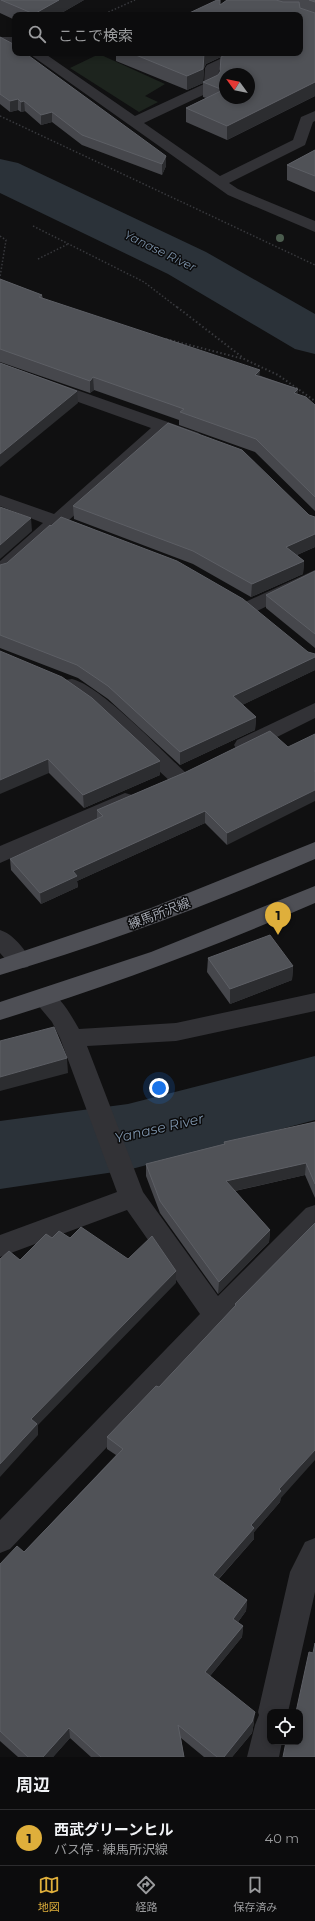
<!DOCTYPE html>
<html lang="ja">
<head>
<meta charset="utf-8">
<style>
  :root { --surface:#0c0c0d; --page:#1a1a1b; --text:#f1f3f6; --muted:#9a9b9d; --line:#2c2c2e; --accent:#dfaf3b }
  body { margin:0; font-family:Montserrat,"Noto Sans JP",sans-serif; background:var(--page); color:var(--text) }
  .controls { position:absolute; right:12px; bottom:12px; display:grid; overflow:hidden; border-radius:8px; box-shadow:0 2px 6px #0003 }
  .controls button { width:36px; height:36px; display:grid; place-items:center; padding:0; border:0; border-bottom:1px solid var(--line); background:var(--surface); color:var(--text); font:20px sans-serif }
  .compass { position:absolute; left:219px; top:68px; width:36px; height:36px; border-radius:50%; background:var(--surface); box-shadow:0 2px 6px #0003; rotate:303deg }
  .you { position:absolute; left:159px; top:1088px; width:14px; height:14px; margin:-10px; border:3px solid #fff; border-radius:50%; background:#1a73e8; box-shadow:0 0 0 6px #1a73e833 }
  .badge { display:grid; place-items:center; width:26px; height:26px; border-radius:50%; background:var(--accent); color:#111; font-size:13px; font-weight:700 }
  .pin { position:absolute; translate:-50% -33px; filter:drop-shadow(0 1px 2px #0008) }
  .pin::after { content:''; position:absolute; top:21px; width:14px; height:12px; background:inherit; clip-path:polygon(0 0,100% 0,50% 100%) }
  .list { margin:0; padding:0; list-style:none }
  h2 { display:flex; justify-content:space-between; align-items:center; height:52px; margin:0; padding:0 16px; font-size:17px }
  h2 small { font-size:13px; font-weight:400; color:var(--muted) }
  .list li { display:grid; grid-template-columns:26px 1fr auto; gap:12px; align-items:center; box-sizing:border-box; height:56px; padding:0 16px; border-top:1px solid var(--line) }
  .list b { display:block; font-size:15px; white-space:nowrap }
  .list p { margin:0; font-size:13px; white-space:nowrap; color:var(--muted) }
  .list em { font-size:13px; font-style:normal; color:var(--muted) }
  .icon { flex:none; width:22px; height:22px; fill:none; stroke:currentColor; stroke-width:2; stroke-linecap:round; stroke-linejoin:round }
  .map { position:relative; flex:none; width:315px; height:1757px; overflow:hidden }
  .search { position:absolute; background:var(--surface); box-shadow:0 2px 6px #0003; left:12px; right:12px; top:12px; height:44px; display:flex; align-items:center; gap:10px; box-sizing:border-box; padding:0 14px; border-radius:8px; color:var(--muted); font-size:15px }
  .sheet { height:108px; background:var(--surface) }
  nav { display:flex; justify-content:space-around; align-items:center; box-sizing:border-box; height:56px; border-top:1px solid var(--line); background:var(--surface); font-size:11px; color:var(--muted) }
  nav a { display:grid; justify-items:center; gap:2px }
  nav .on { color:var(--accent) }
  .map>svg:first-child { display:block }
</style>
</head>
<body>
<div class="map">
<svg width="315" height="1757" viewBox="0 0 315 1757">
  <rect width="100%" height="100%" fill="#101011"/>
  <path fill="#1d241e" d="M99 54 165 84 145 96 158 102 139 112 70 68Z"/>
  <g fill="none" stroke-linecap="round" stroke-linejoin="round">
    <g fill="#2b3239" fill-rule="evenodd">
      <path d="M0 159 18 163 206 252 315 314V354L295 349 168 274 0 193Z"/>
      <path d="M315 1056V1120L128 1170 0 1189V1121L128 1104Z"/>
    </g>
    <g stroke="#38393d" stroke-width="1.5" stroke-dasharray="1.5 2" stroke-linecap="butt">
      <path d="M102 15 135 0"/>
      <path d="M0 116 315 265"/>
      <path d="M33 226 144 282 178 308"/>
      <path d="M0 236 6 240 0 277"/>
      <path d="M38 259 68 244"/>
    </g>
    <g stroke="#38393d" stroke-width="2" stroke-dasharray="1.5 2.5" stroke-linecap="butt">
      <path d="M177 307 242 357"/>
      <path d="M166 339 244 359 278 375 315 401"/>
    </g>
    <g fill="#323236" fill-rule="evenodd">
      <rect x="0" y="37" width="15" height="8"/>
      <path d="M28 53H44L135 116 204 84 205 68 207 65 233 53H251L249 56 219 70 218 86 216 89 144 123 220 176 293 140 301 117 315 111V121L313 122 305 145 229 183 238 189 315 221V232L228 195Z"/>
      <path d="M0 363 199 433 202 437 199 441 193 442 166 433 69 520 91 528 93 532 91 536 84 538 59 529 7 575 0 577V561L43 523 0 506V495L54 514 151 428 0 374Z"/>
      <path d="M315 570V583L257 611 250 613 243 611 240 607 243 603Z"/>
      <path d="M72 679C101 686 161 750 185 772L188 777 185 782 178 784 171 782 93 710 65 690 62 685 65 680Z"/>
      <path d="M315 703V718L251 750 244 752 237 750 234 745 237 740Z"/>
      <path d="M125 793 132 795 136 800 132 805 0 863V846Z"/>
      <path d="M0 930C13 934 25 949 31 961L28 967C14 971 9 963 0 953Z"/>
      <path d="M44 989C61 995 70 1014 79 1029L176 1023 315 993V1011L176 1041 87 1046 143 1192 218 1296 306 1208 315 1205V1232L225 1323 10 1549 0 1553V1520L200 1314 127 1210 0 1257V1235L117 1192 60 1038 52 1022 32 998 36 992Z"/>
      <path d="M315 1538V1592L288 1712H270V1742H282L279 1757H247L255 1725 259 1715 258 1712 290 1572 305 1542Z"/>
    </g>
    <g fill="#4e4f55" fill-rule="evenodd">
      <path d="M315 842V859C212 904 107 943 0 975V959L151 908Z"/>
      <path d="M315 886V903C212 948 107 987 0 1020V1002L151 952Z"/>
    </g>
  </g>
  <circle fill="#4b5c4e" cx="280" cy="238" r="4"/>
  <g fill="#46474c">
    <path d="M0 0H84L58 15H15V20L0 13Z"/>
    <path d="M227 0H315V96L227 140 186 122V108L206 98 203 97V82L218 75 220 72 221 57 206 64 204 68 203 83 187 90 116 61V53H300L220 5Z"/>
    <path d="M0 37 166 166 162 175 82 145 52 122 41 125 25 111 21 112 18 110 10 112 0 104Z"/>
    <path d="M315 150V192L287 180V165Z"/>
    <path d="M0 279 42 295 43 299 298 389 297 394 315 405V511L255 452 179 425V420L94 390 90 393 0 362Z"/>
    <path d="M73 506 309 515 315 517V547L297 555 304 561 303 574 251 597 193 564 74 519Z"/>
    <path d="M0 565 315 654V670L242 705 256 717 255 730 180 765 108 699 78 678 0 648Z"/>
    <path d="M315 571V648L266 608V595Z"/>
    <path d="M0 651 160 761V775L84 808 49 773Z"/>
    <path d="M270 731 227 845 205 823 77 881 78 887 41 904 11 870 10 859 97 819V810L186 772Z"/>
    <path d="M208 958 293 966 292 980 230 1004 207 972Z"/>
    <path d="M315 1122V1198L305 1175 235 1191 270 1230 269 1242 218 1294 160 1213 146 1176V1164L224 1144V1142Z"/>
    <path d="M315 1223 280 1502 254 1532V1539L218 1580 247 1600 246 1611 238 1622 243 1626 242 1637 210 1676 254 1722 252 1733 232 1757H204L181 1738 184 1757H91L70 1738 53 1757H18L0 1741V1564L24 1552 116 1455 107 1449V1437L159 1387 235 1306V1304Z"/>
  </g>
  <g fill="#2c2d30">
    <path d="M59 0H84L58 15H35L34 14Z"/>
    <path d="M204 53H229L206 64 204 68 203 83 187 90V76Z"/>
    <path d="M315 82V96L227 140V126Z"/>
    <path d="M18 99V110L10 112V101Z"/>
    <path d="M24 101 25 111 21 112V102Z"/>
    <path d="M52 112V122L41 125V115Z"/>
    <path d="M166 156V166L162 175V164Z"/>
    <path d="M260 370 259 383 255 375Z"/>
    <path d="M93 377 94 390 90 393V381Z"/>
    <path d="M298 389 297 402 294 393Z"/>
    <path d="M77 391 78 403 0 467V454Z"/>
    <path d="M31 518 32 531 0 559V545Z"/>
    <path d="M315 534V547L285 560 286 547Z"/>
    <path d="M304 561 303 574 251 597 252 584Z"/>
    <path d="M315 657V670L232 710 233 696Z"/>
    <path d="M256 717 255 730 180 765V752Z"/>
    <path d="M48 759 49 773 0 794V780Z"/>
    <path d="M160 761V775L84 808 83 795Z"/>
    <path d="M315 790V801L227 845V833Z"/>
    <path d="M205 811V823L77 881 78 887 41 904 40 893 73 871Z"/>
    <path d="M293 966 292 980 230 1004V989Z"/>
    <path d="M67 1058 68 1073 0 1091V1077Z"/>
    <path d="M306 1163 305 1175 225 1193 226 1181Z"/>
    <path d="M270 1230 269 1242 218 1294 219 1282Z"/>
    <path d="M176 1271V1283L38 1425V1435L0 1477V1464L31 1419Z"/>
    <path d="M315 1450V1460L281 1498 280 1502 254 1532V1539L212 1586 213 1575 279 1489Z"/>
    <path d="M247 1600 246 1611 232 1630 233 1619Z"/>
    <path d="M243 1626 242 1637 205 1682V1672Z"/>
    <path d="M255 1712 254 1722 252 1733 232 1757H224Z"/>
    <path d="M69 1728 70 1738 53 1757H43Z"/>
  </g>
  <g fill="#505257" stroke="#5d5f65" fill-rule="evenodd">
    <path d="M1 0H59L34 14Z"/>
    <path d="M217 0H220V5L227 0H276L283 2H299L300 8 315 13V82L227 126 186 108 223 90 203 82 218 75 220 72 221 57 229 53H300V15H185ZM225 74H249V98H225Z"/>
    <path d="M309 0H315V2Z"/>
    <path d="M0 37 15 45V53H25L166 156 162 164 82 135 52 112 41 115 24 101 21 102 18 99 10 101 0 94Z"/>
    <path d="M131 53H204L203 69 187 76Z"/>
    <path d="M315 150V176L287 165Z"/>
    <path d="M0 279 42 295 39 297 260 370 255 375 298 389 294 393 306 397 315 405V497L256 439 180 412 184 409 93 377 90 381 0 349Z"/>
    <path d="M0 363 77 391 0 454Z"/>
    <path d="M168 423 242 450 309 515 315 517V534L286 547 304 561 252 584 193 551 73 506Z"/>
    <path d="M0 507 31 518 0 545Z"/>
    <path d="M61 517 177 561 243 599 308 652 315 654V657L233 696 256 717 180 752 108 686 77 665 0 635V565L7 563 50 525 51 526Z"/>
    <path d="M315 571V634L266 595Z"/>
    <path d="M0 651 62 677 92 698 160 761 83 795 48 759 0 780Z"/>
    <path d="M270 731 288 747 315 734V771H314H315V790L227 833 205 811 73 871 77 876 40 893 10 859 103 816 97 810 186 772Z"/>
    <path d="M270 935 293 966 230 989 208 958Z"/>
    <path d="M54 1027 67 1058 0 1077V1041Z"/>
    <path d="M315 1122V1184L306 1163 226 1181 270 1230 219 1282 160 1201 146 1164 225 1144 224 1142Z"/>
    <path d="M315 1223V1450L279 1489 281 1491 251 1525 254 1528 213 1575 247 1600 233 1619 243 1626 205 1672 255 1712 252 1722 224 1757H217L178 1725 184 1757H101L69 1728 43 1757H28L0 1731V1564L17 1546 24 1552 123 1449 107 1437 156 1386 159 1387 236 1305 235 1304Z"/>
    <path d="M81 1227 128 1259 152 1236 176 1271 31 1419 37 1424 0 1464V1259L9 1251 20 1260 46 1234 52 1238 59 1231 70 1238Z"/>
    <path d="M315 1643V1757H283L286 1742H300V1712H296L309 1652 313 1653Z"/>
  </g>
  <g text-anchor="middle" stroke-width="3" stroke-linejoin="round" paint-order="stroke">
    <g font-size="12" font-style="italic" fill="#7c92a9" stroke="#0b0b0c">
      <text transform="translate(160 251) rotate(26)" y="4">Yanase River</text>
    </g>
    <g font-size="13" fill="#a3a7b1" stroke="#0b0b0c">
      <text transform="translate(159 913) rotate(-21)" y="5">練馬所沢線</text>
    </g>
    <g font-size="14" font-style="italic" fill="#7c92a9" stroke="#0b0b0c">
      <text transform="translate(159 1128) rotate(-13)" y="5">Yanase River</text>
    </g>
  </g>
</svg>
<div class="controls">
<button><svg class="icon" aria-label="locate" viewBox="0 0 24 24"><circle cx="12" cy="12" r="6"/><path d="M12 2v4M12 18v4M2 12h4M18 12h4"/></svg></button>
</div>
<svg class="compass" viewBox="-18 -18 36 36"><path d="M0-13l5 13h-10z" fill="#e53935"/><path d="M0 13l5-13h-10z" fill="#9a9b9d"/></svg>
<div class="you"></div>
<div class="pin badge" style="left:278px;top:935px">1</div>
<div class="search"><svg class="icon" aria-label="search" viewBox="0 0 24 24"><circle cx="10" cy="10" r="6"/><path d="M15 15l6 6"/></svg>ここで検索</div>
</div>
<section class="sheet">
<h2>周辺<small></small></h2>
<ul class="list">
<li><span class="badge">1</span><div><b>西武グリーンヒル</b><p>バス停 · 練馬所沢線</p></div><em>40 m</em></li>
</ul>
</section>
<nav>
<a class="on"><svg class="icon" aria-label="map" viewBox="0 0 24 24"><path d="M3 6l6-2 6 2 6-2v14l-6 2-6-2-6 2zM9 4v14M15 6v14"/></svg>地図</a>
<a><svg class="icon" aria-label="directions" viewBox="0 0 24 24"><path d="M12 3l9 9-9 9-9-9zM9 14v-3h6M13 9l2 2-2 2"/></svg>経路</a>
<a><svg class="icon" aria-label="saved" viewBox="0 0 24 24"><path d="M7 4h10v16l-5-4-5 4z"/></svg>保存済み</a>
</nav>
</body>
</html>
